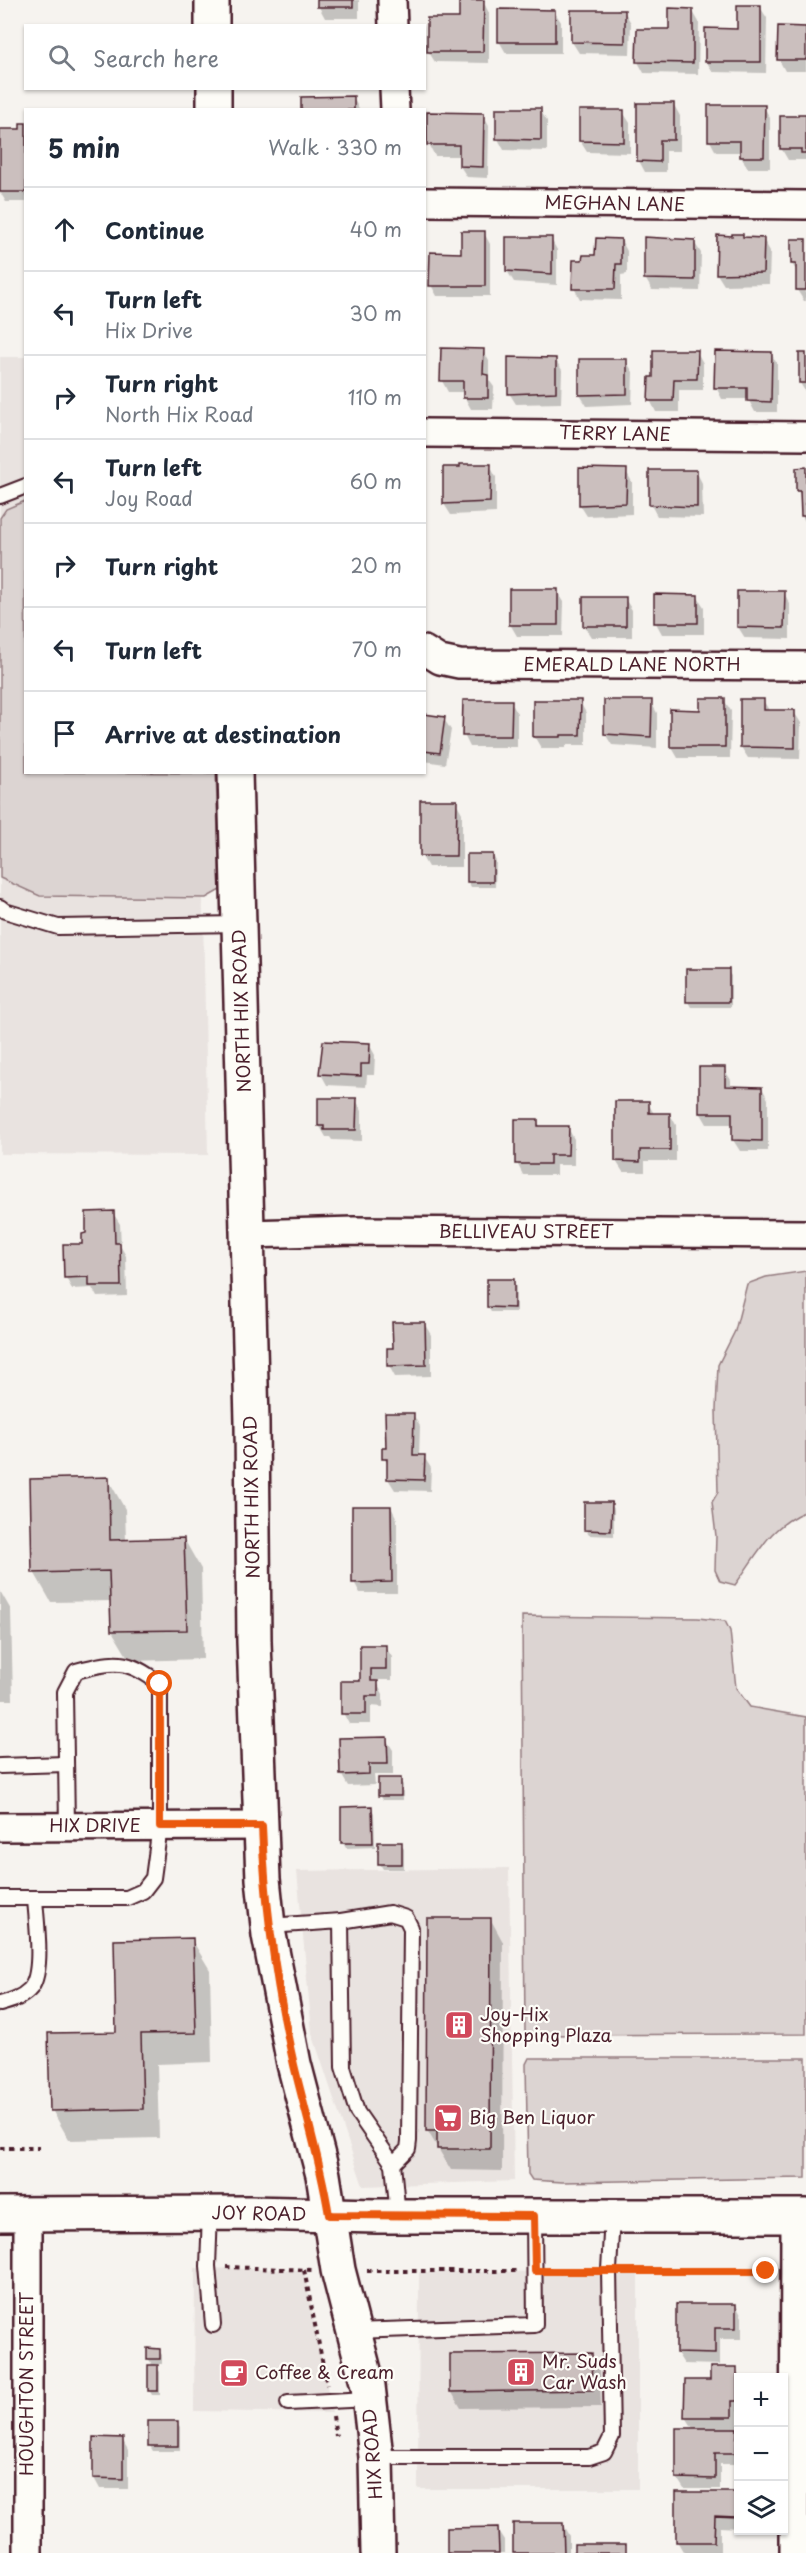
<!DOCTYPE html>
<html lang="en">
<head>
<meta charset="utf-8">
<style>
  :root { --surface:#fff; --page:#f6f6f7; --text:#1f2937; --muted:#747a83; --line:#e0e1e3 }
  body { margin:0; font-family:"Playpen Sans",sans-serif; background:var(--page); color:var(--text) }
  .controls { position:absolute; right:18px; bottom:18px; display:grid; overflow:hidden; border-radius:0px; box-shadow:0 2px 4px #0004 }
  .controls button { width:54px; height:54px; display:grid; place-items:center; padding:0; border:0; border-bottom:2px solid var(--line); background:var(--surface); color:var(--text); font:30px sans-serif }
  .stop { position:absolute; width:18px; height:18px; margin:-14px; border:4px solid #ea580c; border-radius:50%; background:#fff }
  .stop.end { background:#ea580c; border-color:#fff; box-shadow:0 2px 6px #0008 }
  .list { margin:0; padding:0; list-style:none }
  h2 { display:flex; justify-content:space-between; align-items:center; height:78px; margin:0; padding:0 24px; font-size:26px }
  h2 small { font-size:20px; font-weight:400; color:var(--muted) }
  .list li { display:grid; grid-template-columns:39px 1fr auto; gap:18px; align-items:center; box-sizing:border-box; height:84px; padding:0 24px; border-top:2px solid var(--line) }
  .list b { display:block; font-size:22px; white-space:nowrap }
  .list p { margin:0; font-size:20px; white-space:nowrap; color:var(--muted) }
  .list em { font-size:20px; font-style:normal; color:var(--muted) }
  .icon { flex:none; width:33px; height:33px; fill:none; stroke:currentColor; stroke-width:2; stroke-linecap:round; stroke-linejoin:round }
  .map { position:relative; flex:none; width:806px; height:2553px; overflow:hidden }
  .search { position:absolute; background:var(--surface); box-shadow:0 2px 4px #0004; left:24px; top:24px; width:402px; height:66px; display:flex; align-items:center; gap:15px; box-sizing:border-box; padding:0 21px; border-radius:0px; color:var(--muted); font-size:22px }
  .panel { position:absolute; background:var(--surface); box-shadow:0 2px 4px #0004; left:24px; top:108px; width:402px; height:666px; border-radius:0px }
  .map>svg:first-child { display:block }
</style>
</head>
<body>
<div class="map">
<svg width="806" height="2553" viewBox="0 0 806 2553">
  <rect width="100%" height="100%" fill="#f6f3ef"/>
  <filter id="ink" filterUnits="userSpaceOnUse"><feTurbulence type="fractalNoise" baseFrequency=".0167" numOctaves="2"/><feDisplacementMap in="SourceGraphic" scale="12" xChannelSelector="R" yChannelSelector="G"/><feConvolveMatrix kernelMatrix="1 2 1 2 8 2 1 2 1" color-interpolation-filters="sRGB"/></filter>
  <g filter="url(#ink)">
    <g fill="#e9e3e0">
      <path d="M0 357H25L26 772 200 773 208 1155 0 1154Z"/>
      <path d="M509 1868 514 2181 363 2186 312 2033 297 1871Z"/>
      <path d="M195 2268 304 2270 332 2413 194 2411Z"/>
      <path d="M638 2271V2489H418L419 2272Z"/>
    </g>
    <g fill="#dcd4d2" stroke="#937a7e" stroke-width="1.5">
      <path d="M25 501 26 772 216 773 220 890 206 898 40 896 0 878V518L6 509Z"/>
      <path d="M806 1271V1511C768 1527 758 1554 735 1585L720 1581 715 1570 716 1536 712 1502 718 1492 716 1410 718 1365 735 1331 747 1284 766 1277Z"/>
      <path d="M522 1616 698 1618 725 1621 730 1631 736 1688 750 1707 806 1717V2034L525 2035Z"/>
      <path d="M529 2058H806V2178L562 2182 532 2180 528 2174 526 2064Z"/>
    </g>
    <g fill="#0003">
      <path d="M319 0H359V18H325L319 7Z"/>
      <path d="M483 1 489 13V63L435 62 428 51Z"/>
      <path d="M760 7 767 18 766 73 713 72 706 61Z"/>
      <path d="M692 10 699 22 698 74 644 73 638 62Z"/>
      <path d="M554 11 561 22V53H506L499 41Z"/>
      <path d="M572 11H624L631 23 630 54 579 53 572 42Z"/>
      <path d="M806 28V71H785L779 60Z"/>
      <path d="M353 98 360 110H303Z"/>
      <path d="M674 105 680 116V151H666V172H645L639 161Z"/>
      <path d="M764 107 770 118V168H748L741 157V152H716L710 141Z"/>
      <path d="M540 110 547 121V151L504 150 498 139Z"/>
      <path d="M581 111 623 112 630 123V153L587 152 580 141Z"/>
      <path d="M483 114 489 125 488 178 467 177 460 166V156H435L429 145Z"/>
      <path d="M806 116V160H788L781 148Z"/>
      <path d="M26 125V202H6L0 192V158Z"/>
      <path d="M484 233 490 244V296H437L431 285Z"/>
      <path d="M743 236 744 239H763L770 251 769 284 724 285 717 274Z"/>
      <path d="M551 239 557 250V285L514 282 507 271Z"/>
      <path d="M621 240 627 251V274L621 275V300L580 299 574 288 584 262 597 257Z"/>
      <path d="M806 241V301H804L797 290 798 273 792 264Z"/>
      <path d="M694 242 701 253 700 291 652 290 645 278Z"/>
      <path d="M483 350 489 361V380L494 387 493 409H471L465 398V392H448L442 381Z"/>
      <path d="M697 352 703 363V390H679V412H656L650 400 654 378Z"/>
      <path d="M771 353 777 364V412H755L748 399H722L716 387Z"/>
      <path d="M806 355V393L800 383Z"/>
      <path d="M555 359 562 370 561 403 516 404 509 393Z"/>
      <path d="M626 361 633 372 632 404 587 406 580 395Z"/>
      <path d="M490 466 496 477V513L451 515 444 504Z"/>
      <path d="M806 469V523L802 516V498L798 491Z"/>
      <path d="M626 471 632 482V514L587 516 580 505Z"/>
      <path d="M696 471 702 483 703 517 657 516 651 505Z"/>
      <path d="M557 591 564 602 563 636H517L510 624Z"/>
      <path d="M739 592 784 593 790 604V639L745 638 738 627Z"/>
      <path d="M656 596H697L704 607V634H662L656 623Z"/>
      <path d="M625 599 632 610V637H591L584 626Z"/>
      <path d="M724 700 731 711 730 758H678L671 746 702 711Z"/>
      <path d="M763 700 770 712H794L801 723 800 759 748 758 741 747Z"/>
      <path d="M511 702 517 713V747H470L464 735Z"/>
      <path d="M580 702 586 713V745H566V748H541L534 736Z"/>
      <path d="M651 702 657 713V748L612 745 605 734Z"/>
      <path d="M424 713 426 716 444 719 451 730 445 764 424 761Z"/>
      <path d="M456 802 462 813V867H428L421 855Z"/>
      <path d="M493 856 496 861 495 887H471L468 881Z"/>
      <path d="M728 971 731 976V1007H691L688 1002Z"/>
      <path d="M369 1044 375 1055 374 1075H367L366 1087 327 1085 321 1074Z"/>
      <path d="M724 1069 731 1080V1088H762L768 1099V1151H740L733 1140V1124H707L700 1112Z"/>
      <path d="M356 1100 362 1111V1141L332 1140 330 1137H326L319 1125Z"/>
      <path d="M648 1103 654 1114H670L676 1125V1161H645V1172H623L616 1161Z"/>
      <path d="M537 1120 541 1128H568L574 1139V1165H556V1175H523L517 1163Z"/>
      <path d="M113 1213 120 1224 121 1247 126 1256 127 1296 97 1297 92 1288 72 1289 66 1278 83 1245Z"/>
      <path d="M513 1281 516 1286V1312H491L488 1307Z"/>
      <path d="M424 1323 431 1335V1376L395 1377 389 1366 394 1350Z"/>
      <path d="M413 1415 420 1426 419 1457H424L431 1468 430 1491 395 1490 388 1479 389 1467 384 1458 388 1449Z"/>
      <path d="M108 1479 125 1509 126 1541 184 1539 201 1569 203 1659 130 1661 112 1631V1601L51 1602 34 1572Z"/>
      <path d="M611 1504 614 1509V1536L589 1535 586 1530Z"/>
      <path d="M391 1507 397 1519V1593H360L354 1582Z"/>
      <path d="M0 1591 11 1610 13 1700H0Z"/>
      <path d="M385 1646 392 1657V1680H376L383 1694V1707L371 1706V1724H349L343 1713Z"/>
      <path d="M386 1739 393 1750V1775H374L375 1785 348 1786 341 1774Z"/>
      <path d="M400 1780 403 1785V1800H383L380 1795Z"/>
      <path d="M371 1808 374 1813 375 1847 346 1848 343 1843Z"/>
      <path d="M401 1844 404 1849V1869H383L380 1864Z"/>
      <path d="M491 1920 503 1942 502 2171 451 2170 427 2130Z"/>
      <path d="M192 1940 210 1970 212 2062 157 2064 159 2138 69 2140 52 2110 118 2033Z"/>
      <path d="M678 2305H736L742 2317V2339H720V2365L684 2364 677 2353Z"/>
      <path d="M159 2350 162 2355V2364H155L160 2372V2395H152L149 2390 153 2366 148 2358Z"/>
      <path d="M591 2354 600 2371 601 2407 461 2408 451 2391Z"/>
      <path d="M736 2369 741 2378H738V2428H735L738 2435V2464H720V2489H684L677 2478 694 2430 686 2417 712 2382Z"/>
      <path d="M177 2422 180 2427V2451H153L150 2446Z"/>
      <path d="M122 2439 128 2450V2489H100L94 2478Z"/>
      <path d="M735 2494 738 2499V2528L720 2527V2553H684L677 2541Z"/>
      <path d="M563 2525 569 2536V2553H515Z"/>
      <path d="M497 2529 504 2540V2553H449Z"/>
    </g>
    <g fill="#cbbfbe" stroke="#4a1f2b" stroke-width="1.5">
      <rect x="317" y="0" width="36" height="7"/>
      <path d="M459 0H484L483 52H427V18H459Z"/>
      <path d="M737 5H761V62H705V28L737 29Z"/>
      <path d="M669 8 693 9V63L636 62 637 29H669Z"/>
      <path d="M498 9 555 10V42H498Z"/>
      <path d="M571 10H625V43L571 42Z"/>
      <path d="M778 26 806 27V60H777Z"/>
      <path d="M354 96V110H301V97Z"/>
      <path d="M637 103H674V140H660V162L637 161Z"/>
      <path d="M708 105H765L764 157H740V141H708Z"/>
      <path d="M496 108H541V140L496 139Z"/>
      <path d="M579 110H624V142L579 141Z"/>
      <path d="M427 112 484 113 483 167 459 166V145H427Z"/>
      <path d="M798 114H806V153H801V149H780V116H798Z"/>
      <path d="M20 123H26V192H0V129H20Z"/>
      <path d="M461 231H485V286H429L430 252 461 253Z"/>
      <path d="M732 234H743V237L764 238 763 273 716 274 717 235 732 236Z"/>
      <path d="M506 237H552V274L506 271Z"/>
      <path d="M644 237 695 240V280L644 279Z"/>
      <path d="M596 238 621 239V264H616L615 289H572L573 260H582L583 255H595Z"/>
      <path d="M791 239H806V290H796V264H791Z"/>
      <path d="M441 348 484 349 483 374 488 375V398H463V381H440Z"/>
      <path d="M653 350H698L697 379H674L673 401H648L649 377H653Z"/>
      <path d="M715 351 772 352 771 402 747 401V388H714Z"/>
      <rect x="799" y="353" width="7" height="30"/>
      <path d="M508 357 556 358V392L508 394Z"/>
      <path d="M579 359H627V394L579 395Z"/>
      <path d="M460 464H491L490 502 443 504V467H460Z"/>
      <path d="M806 467V516H801L800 491H796V468Z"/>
      <path d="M579 468 627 469 626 503 579 505Z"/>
      <path d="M649 470H697V507L649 505Z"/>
      <rect x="509" y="589" width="49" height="36"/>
      <path d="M737 591H785L784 628 737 627Z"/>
      <path d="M654 594 698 595V623H654Z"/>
      <rect x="583" y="597" width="43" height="29"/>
      <path d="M700 698H725V747H670V709L700 710Z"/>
      <path d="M740 699H764V710H795V748L740 747Z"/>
      <path d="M463 700H512L511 736H462Z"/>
      <path d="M533 700H581L580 735H561V737H533Z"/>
      <path d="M604 700H652L651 737 604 734Z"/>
      <path d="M424 714 445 717 440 753 424 751Z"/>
      <path d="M420 800H457L456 856H420Z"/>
      <rect x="467" y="854" width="26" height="28"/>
      <rect x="686" y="969" width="43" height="33"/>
      <path d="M323 1041 370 1043 369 1064H361V1076L319 1074Z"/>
      <path d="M699 1067H725V1086L762 1087V1141L732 1140V1113H699Z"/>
      <path d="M318 1098H357L356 1130H324V1126H318Z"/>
      <path d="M615 1101H649V1113H670V1150H640V1162L615 1161Z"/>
      <path d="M515 1119H538V1126H569L568 1155H550V1164H515Z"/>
      <path d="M114 1211 115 1243H120L121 1286H89V1277L64 1278 63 1244H82V1234L86 1233V1212Z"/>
      <path d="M487 1279H514V1308L487 1307Z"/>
      <path d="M392 1322H425L426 1365 387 1366V1348H393Z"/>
      <path d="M385 1413H414L413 1455H425L424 1480 387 1479V1459H382V1448H386Z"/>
      <path d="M109 1477 110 1540 184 1538 187 1630 111 1631 109 1571 32 1573 30 1479Z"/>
      <path d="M584 1502H612L611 1531 584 1530Z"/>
      <path d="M352 1506H391L392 1582 352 1583Z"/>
      <path d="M360 1645H386V1669H371V1681H378V1696H366V1714H341V1681H360Z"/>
      <path d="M387 1737 388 1764H369V1774L340 1775 339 1738Z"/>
      <rect x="378" y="1778" width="23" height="18"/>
      <path d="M372 1806 373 1843H341V1807Z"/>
      <rect x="378" y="1842" width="24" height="22"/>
      <path d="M427 1918H491L490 2149H437V2131H426Z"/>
      <path d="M193 1938 196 2033 141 2034 143 2109 50 2111 48 2033 116 2032 114 1940Z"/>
      <path d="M676 2304H736V2328H715V2354L676 2353Z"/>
      <path d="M147 2348 160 2349V2359H147Z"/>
      <path d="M592 2353 593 2390 450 2392V2354Z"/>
      <rect x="148" y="2365" width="10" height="26"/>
      <path d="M710 2367H737V2401H732V2417H684L685 2380H710Z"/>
      <rect x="148" y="2421" width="30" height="25"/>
      <path d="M676 2428H737L736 2453H715V2479L676 2478Z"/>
      <path d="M93 2437 123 2438V2479L93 2478Z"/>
      <path d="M676 2492H736V2517L715 2516 714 2542H676Z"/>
      <path d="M513 2523H563L564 2553H513Z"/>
      <path d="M498 2527 499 2553H447V2528Z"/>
      <rect x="574" y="2544" width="52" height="9"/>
    </g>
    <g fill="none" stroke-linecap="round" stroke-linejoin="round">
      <g stroke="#4a1f2b" stroke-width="18">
        <g id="service">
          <path d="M0 496 26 486"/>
          <path d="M0 907 5 911 58 927 239 924"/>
          <path d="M0 1766 66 1764"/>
          <path d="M0 1898H127L143 1891 153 1878 160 1826V1684C127 1658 115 1661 76 1671L65 1692 67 1826"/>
          <path d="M341 1921 390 1913 406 1918 411 1928 409 2141 408 2149 393 2164"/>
          <path d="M269 1926 341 1921 343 2067 357 2112 393 2164 398 2216"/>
          <path d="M0 2004C11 2001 21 1998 29 1990 45 1975 36 1920 35 1898"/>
          <path d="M210 2213 208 2266 213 2325"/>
          <path d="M353 2331 535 2325 534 2216"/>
          <path d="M288 2403 369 2399"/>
          <path d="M377 2457H589L604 2452 612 2436 609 2270 612 2216"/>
        </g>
      </g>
      <g stroke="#4a1f2b" stroke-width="32">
        <g id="minor">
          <path d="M392 0 393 26"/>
          <path d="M394 88 395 110"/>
          <path d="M424 202 806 205"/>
          <path d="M424 433 806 436"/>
          <path d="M424 650 440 660 459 664 806 666"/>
          <path d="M247 1234 354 1231 806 1234"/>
          <path d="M0 1827 262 1826"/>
          <path d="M28 2553V2214"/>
          <path d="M794 2553 795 2216"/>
        </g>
      </g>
      <g stroke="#4a1f2b" stroke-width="38">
        <g id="tertiary">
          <path d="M212 0V26"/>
          <path d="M214 88V110"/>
          <path d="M235 772 252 1422 254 1642 263 1879 269 1935 294 2064 323 2175 338 2270 368 2386 376 2457 378 2553"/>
          <path d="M0 2214 250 2213 376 2216H806"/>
        </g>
      </g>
      <g stroke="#4a1f2b" stroke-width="4" stroke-dasharray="4.5 4.5" stroke-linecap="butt">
        <path d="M0 2148H39"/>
        <path d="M226 2267 312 2270"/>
        <path d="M304 2270 327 2385"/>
        <path d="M367 2271H519"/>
        <path d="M550 2271H594"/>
        <path d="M625 2271H771"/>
        <path d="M333 2416 336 2436"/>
      </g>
      <use href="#service" stroke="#fdfcf7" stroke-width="14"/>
      <use href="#minor" stroke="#fdfcf7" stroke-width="27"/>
      <use href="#tertiary" stroke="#fdfcf7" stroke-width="33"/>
    </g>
  </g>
  <g fill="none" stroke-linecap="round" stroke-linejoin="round" filter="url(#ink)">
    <path stroke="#ea580c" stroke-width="8" d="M160 1684V1826H262C265 1907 276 1986 294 2065 306 2115 321 2164 329 2215L534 2216 535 2271H766"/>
  </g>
  <defs>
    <g id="building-square" transform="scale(1.5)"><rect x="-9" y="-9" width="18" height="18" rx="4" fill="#d1495b" stroke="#fdfcf7"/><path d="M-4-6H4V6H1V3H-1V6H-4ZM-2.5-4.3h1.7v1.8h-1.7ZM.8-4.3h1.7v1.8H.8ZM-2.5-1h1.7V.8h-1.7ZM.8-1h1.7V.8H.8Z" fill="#fff"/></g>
    <g id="supermarket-square" transform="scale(1.5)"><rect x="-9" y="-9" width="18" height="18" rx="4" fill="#d1495b" stroke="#fdfcf7"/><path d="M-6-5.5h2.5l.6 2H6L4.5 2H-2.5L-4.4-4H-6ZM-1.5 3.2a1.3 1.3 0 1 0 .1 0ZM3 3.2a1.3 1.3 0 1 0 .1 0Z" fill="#fff"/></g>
    <g id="cafe-square" transform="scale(1.5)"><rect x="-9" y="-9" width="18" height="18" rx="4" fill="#d1495b" stroke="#fdfcf7"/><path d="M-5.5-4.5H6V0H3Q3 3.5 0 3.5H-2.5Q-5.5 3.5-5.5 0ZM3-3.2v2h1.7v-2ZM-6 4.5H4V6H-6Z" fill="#fff"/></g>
  </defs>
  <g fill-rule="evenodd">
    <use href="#building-square" x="459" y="2025"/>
    <use href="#supermarket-square" x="448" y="2118"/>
    <use href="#building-square" x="521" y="2372"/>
    <use href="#cafe-square" x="234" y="2373"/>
  </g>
  <g text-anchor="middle" stroke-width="4.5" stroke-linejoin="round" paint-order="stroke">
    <g font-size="18" fill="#4a1f2b" stroke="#fdfcf7">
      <text transform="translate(615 204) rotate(1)" y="6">MEGHAN LANE</text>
      <text transform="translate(615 434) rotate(1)" y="6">TERRY LANE</text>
      <text x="632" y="671">EMERALD LANE NORTH</text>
      <text transform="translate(242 1011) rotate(-92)" y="6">NORTH HIX ROAD</text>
      <text x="526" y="1238">BELLIVEAU STREET</text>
      <text transform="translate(252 1497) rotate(-91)" y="6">NORTH HIX ROAD</text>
      <text x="95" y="1832">HIX DRIVE</text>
      <text transform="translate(259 2214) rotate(1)" y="6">JOY ROAD</text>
      <text transform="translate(27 2384) rotate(-90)" y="6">HOUGHTON STREET</text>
      <text transform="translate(373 2454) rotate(-94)" y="6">HIX ROAD</text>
    </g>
    <g font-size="18" fill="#4a1f2b" stroke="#fdfcf7" text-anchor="start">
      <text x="480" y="2021">Joy-Hix<tspan x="480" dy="21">Shopping Plaza</tspan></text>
      <text x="469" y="2124">Big Ben Liquor</text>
      <text x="542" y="2368">Mr. Suds<tspan x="542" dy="21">Car Wash</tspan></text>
      <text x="255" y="2379">Coffee &amp; Cream</text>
    </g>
  </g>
</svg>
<div class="controls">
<button>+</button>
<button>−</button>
<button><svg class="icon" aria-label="layers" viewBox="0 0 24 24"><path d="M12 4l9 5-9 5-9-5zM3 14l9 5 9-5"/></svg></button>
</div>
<div class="stop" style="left:160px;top:1684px"></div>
<div class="stop end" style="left:766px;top:2271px"></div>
<div class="search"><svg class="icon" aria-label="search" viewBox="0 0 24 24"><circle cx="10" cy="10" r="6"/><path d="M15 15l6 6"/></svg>Search here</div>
<section class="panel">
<h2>5 min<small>Walk · 330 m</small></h2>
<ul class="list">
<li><svg class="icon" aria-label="ahead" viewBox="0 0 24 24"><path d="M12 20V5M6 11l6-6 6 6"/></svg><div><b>Continue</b></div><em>40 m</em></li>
<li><svg class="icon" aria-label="left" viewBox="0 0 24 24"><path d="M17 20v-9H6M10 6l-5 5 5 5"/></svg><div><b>Turn left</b><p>Hix Drive</p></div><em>30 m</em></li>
<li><svg class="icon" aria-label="right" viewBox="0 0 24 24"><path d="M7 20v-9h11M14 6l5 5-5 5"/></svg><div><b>Turn right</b><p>North Hix Road</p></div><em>110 m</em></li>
<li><svg class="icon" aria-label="left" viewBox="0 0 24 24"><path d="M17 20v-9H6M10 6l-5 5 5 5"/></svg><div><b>Turn left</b><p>Joy Road</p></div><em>60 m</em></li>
<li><svg class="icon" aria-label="right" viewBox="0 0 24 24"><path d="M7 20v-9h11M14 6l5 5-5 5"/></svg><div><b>Turn right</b></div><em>20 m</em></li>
<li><svg class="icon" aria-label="left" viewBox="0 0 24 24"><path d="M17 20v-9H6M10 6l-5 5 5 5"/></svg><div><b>Turn left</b></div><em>70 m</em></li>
<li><svg class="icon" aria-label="arrive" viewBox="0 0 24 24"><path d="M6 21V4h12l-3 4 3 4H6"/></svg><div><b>Arrive at destination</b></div></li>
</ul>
</section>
</div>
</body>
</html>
